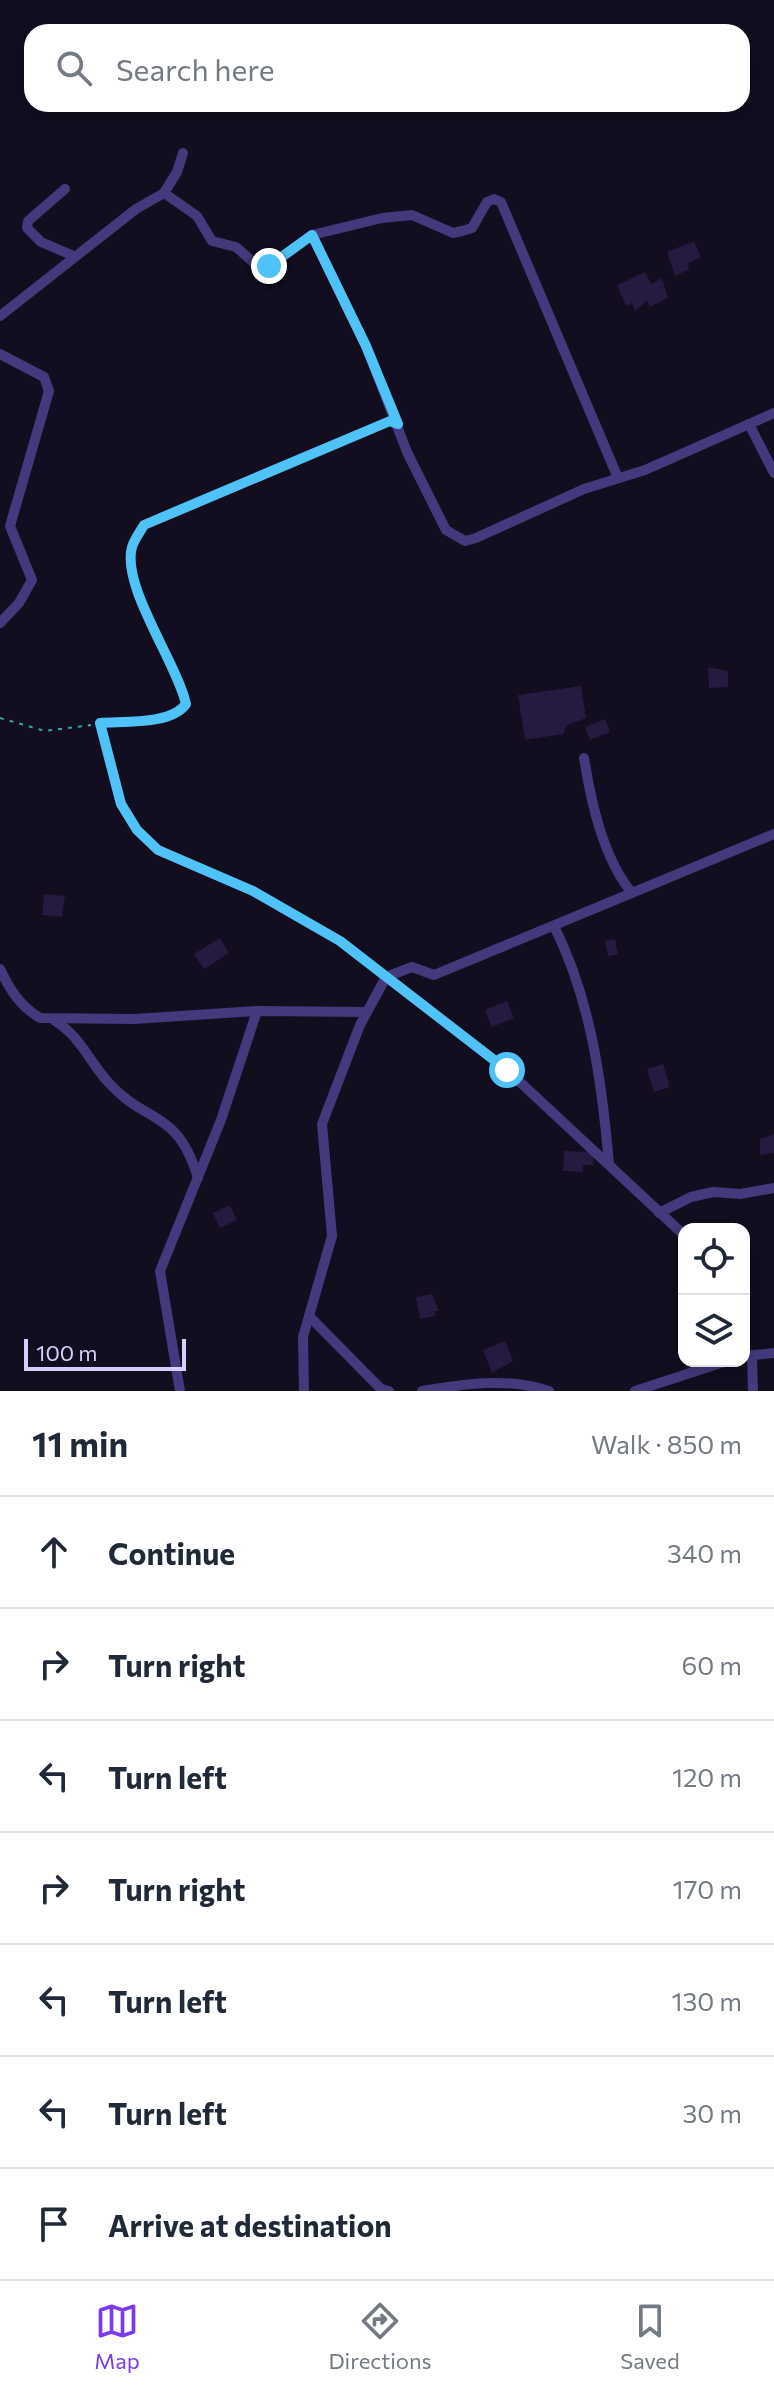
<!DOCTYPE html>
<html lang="en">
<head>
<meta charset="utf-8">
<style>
  :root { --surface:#fff; --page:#f2f2f3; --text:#1f2937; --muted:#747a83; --line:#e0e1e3; --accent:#7c3aed }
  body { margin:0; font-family:Commissioner,sans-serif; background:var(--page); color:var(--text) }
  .controls { position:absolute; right:24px; bottom:24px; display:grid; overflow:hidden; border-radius:16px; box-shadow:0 4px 20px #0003 }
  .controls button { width:72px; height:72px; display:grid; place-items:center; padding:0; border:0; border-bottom:2px solid var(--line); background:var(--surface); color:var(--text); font:40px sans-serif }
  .scale { position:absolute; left:24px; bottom:20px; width:162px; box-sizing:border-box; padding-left:8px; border:4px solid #d7cefd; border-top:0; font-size:22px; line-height:28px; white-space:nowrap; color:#d7cefd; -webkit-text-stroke:6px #120d1f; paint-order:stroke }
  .stop { position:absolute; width:24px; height:24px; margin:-18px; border:6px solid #4fc3f7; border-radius:50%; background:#fff }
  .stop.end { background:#4fc3f7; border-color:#fff; box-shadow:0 2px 8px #0008 }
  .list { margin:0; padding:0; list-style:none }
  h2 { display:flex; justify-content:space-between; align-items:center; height:104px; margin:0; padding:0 32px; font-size:34px }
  h2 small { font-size:26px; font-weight:400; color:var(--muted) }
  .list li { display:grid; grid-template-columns:52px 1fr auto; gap:24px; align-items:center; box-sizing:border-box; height:112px; padding:0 32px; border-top:2px solid var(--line) }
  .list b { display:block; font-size:30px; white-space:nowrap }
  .list em { font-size:26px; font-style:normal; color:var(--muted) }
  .icon { flex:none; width:44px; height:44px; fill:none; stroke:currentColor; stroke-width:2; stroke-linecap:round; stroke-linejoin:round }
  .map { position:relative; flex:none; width:774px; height:1391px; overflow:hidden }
  .search { position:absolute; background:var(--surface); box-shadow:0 4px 20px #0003; left:24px; right:24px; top:24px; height:88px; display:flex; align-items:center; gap:20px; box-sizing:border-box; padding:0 28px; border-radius:24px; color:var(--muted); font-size:30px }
  .sheet { height:888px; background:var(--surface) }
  nav { display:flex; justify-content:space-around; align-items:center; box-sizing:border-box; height:112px; border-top:2px solid var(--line); background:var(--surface); font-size:22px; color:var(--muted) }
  nav a { display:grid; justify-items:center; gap:4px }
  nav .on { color:var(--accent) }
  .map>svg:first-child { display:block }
</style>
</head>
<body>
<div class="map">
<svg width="774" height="1391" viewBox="0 0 774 1391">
  <rect width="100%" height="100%" fill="#120d1f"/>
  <g fill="#251a3f">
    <path d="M694 241 701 257 689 263 688 270 675 276 667 252Z"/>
    <path d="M645 272 651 284 662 278 668 298 650 307 647 301 635 311 632 303 626 306 617 285Z"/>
    <path d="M708 667 728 671V687L709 688Z"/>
    <path d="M581 686 586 718 567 725 563 734 525 740 518 695Z"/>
    <path d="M605 719 610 732 590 740 585 727Z"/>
    <path d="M44 894 65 896 62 917 42 915Z"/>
    <path d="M220 938 229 953 204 969 194 954Z"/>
    <path d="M615 939 618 954 608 956 605 941Z"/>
    <path d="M507 1001 514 1018 492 1027 485 1010Z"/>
    <path d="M663 1064 670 1087 654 1092 647 1069Z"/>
    <path d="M774 1134V1153L760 1155V1139Z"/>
    <path d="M564 1151 594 1152 593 1165H583V1172L563 1171Z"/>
    <path d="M230 1205 237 1220 220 1228 213 1213Z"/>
    <path d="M432 1294 439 1311H435V1316L420 1319 416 1297Z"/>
    <path d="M505 1341 513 1361 492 1373 483 1350Z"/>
  </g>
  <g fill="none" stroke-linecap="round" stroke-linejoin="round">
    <g stroke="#33a9ac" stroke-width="2" stroke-dasharray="4 6" stroke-linecap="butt">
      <path d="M0 718 45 731 91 725"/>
      <path d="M109 722C131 720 172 723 186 704 177 663 121 586 132 547 134 540 140 532 144 525L386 422"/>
    </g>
    <g stroke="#423a7c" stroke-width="10">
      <path d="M65 189 28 221 27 228 41 242 74 256"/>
      <path d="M164 193 197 216 212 241 236 247 260 268 274 263 312 235 382 218 412 215 453 233 462 231 472 228 487 202 494 199 501 202 618 478"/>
      <path d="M312 235 366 346 407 452 446 530 465 541 476 538 584 489 645 470 774 413"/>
      <path d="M0 316 136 209 164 193 177 172 183 153"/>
      <path d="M0 354 44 377 49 391 10 526 32 580 19 603 0 623"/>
      <path d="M749 424 774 473"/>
      <path d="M100 723 121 804 137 830 158 850 253 891 340 941 507 1070 684 1235"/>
      <path d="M584 758C591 802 603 858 632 893"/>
      <path d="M554 926C591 1000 602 1083 609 1164"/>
      <path d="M0 969C10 990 20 1006 40 1018L134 1019 257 1011 366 1012"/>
      <path d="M55 1021C80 1036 89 1061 108 1082 146 1125 177 1108 198 1178"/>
      <path d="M659 1213 691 1197 713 1192 740 1194 774 1188"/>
      <path d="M309 1316 381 1389 389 1391"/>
      <path d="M752 1355 753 1391"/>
      <path d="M744 1356 774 1353"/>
      <path d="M180 1391 160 1271 221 1120 257 1011"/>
      <path d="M304 1391 303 1337 332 1236 322 1124 360 1025 386 977 412 967 434 975 774 834"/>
      <path d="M422 1391C463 1384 509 1377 549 1391"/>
      <path d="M635 1391 727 1361"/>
    </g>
  </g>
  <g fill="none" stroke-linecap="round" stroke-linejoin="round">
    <path stroke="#4fc3f7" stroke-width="10" d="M269 266 312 235 366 346 398 424 390 421 144 525C140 532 134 540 132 547 121 586 177 663 186 704 171 725 124 721 100 723L121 804 137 830 158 850 253 891 340 941 507 1070"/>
  </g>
</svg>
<div class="controls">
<button><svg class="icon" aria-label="locate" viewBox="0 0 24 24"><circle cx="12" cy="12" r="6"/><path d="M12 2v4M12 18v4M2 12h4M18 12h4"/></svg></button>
<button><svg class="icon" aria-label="layers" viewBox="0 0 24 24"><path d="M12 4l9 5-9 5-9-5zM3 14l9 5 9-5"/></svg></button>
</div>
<div class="scale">100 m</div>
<div class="stop" style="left:507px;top:1070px"></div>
<div class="stop end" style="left:269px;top:266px"></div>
<div class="search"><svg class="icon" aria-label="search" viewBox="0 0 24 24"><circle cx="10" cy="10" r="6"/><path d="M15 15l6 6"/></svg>Search here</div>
</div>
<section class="sheet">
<h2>11 min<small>Walk · 850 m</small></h2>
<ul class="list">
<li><svg class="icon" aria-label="ahead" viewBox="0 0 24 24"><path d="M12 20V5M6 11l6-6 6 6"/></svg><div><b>Continue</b></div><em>340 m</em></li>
<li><svg class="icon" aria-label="right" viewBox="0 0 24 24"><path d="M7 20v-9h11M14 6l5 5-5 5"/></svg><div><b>Turn right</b></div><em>60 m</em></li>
<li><svg class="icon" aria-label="left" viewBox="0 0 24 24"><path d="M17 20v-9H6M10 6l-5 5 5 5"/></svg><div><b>Turn left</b></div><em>120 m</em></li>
<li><svg class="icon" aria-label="right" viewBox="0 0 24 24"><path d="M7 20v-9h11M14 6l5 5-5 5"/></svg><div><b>Turn right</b></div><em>170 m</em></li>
<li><svg class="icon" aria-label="left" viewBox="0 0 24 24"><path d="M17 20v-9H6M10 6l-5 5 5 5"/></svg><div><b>Turn left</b></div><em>130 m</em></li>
<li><svg class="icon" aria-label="left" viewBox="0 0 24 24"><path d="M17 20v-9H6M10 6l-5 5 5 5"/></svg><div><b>Turn left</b></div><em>30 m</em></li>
<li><svg class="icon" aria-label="arrive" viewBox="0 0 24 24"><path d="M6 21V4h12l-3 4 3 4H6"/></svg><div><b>Arrive at destination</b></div></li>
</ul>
</section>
<nav>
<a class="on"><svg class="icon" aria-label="map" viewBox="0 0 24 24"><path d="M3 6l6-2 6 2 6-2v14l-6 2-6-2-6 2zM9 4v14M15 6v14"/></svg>Map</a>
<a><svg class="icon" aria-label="directions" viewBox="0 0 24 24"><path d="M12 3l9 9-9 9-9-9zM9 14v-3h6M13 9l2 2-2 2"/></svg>Directions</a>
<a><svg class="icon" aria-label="saved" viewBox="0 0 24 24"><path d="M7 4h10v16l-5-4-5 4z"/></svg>Saved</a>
</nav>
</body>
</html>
